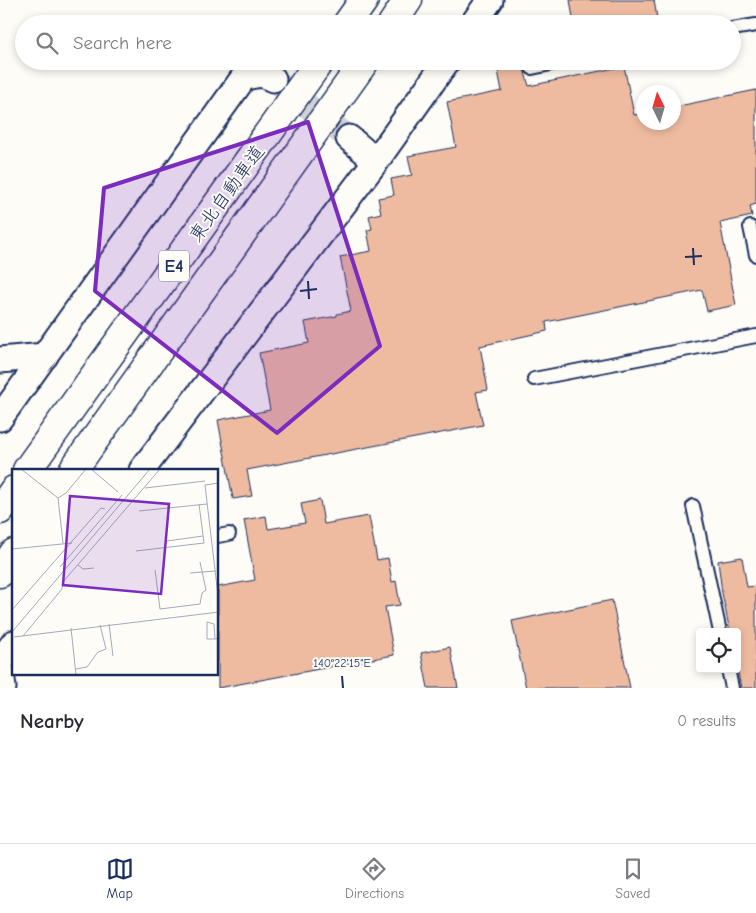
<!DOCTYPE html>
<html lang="en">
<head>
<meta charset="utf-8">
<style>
  :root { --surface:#fff; --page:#f7f7f7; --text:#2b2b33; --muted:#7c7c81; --line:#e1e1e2; --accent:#1b2f5e }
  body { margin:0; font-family:"Comic Neue","Klee One",sans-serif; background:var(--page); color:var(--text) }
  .controls { position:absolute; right:15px; bottom:15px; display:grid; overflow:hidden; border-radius:5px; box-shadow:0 2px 8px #0003 }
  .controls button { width:45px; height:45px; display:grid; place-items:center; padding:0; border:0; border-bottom:1px solid var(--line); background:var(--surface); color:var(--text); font:25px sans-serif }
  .compass { position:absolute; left:636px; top:85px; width:45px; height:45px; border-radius:50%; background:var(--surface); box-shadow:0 2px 8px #0003; rotate:355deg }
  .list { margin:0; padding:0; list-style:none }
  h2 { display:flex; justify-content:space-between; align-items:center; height:65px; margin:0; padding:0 20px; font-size:21px }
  h2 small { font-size:16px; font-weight:400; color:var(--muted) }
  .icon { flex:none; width:28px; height:28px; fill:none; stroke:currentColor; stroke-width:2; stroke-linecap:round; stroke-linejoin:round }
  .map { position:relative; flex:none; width:756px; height:688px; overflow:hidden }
  .search { position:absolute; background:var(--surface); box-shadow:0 2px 8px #0003; left:15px; right:15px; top:15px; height:55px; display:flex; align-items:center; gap:12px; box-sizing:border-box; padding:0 18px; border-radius:28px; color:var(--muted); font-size:19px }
  .sheet { height:155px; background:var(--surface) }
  nav { display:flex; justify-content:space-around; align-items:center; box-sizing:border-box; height:70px; border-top:1px solid var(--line); background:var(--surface); font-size:14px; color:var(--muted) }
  nav a { display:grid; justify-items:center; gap:2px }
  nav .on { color:var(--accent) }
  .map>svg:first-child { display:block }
</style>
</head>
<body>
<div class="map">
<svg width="756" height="688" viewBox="0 0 756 688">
  <rect width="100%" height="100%" fill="#fdfcf7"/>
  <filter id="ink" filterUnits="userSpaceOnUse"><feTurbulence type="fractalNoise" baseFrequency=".02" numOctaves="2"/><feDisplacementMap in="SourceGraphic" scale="10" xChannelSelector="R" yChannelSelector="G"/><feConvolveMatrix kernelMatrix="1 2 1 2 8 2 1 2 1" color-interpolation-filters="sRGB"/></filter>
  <g filter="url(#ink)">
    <g fill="#eebba0" stroke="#1b2f5e">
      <path d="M570 0H654L658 24H574Z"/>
      <path d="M496 61H524V69L529 86 624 66 634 115 644 113V122H674V107L756 90V204L750 206 752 216 720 223 736 305 707 311 702 290 546 322 547 331 480 346 488 390 476 392 483 425 247 470 252 496 233 499 218 420 270 410 259 353 309 343 305 322 337 316V314L351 311 340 257 371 251 367 230 372 229 369 216 381 213 378 198 394 195 391 179 412 175 408 156 456 147 447 102 502 91Z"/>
      <path d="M320 500 324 524 369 516 377 560 388 558 392 582 396 581 400 605 385 607 394 655 218 688V587L255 580 244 520 266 516 268 529 305 523 301 504Z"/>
      <path d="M742 557 747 587 756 586V688H741L737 668V632H730L722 593 718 561Z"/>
      <path d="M612 600 630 688H526L512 621Z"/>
      <path d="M450 647 458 688H428L421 653Z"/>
    </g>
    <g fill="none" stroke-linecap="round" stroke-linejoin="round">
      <path stroke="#d0d3d8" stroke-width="25" stroke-dasharray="25 12" stroke-linecap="butt" d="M273 79 349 138"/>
      <g stroke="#1b2f5e" stroke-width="16">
        <g id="service">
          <path d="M732 29 756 25"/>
          <path d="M532 68 565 61"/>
          <path d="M750 227 756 255"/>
          <path d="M534 379 756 336"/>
          <path d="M693 506 720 632"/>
          <path d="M218 536 229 534"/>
          <path d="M728 669 732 688"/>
        </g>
      </g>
      <g stroke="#1b2f5e" stroke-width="29">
        <g id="minor">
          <path d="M473 24 490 0"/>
          <path d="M349 138 376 161"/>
          <path d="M0 360 45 356"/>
          <path d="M0 418 244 77 262 74 273 79"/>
          <path d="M142 470 376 161 447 61"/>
          <path d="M0 662 14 643"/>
          <path d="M0 663 3 688"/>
        </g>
      </g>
      <g stroke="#1b2f5e" stroke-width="31">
        <g id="motorway">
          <path d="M347 24 364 0"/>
          <path d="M392 24 408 0"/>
          <path d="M27 470 320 61"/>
          <path d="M73 470 365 61"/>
          <path d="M0 510 14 490"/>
          <path d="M0 573 14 553"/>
        </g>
      </g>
      <use href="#service" stroke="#fdfcf7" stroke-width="12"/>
      <use href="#minor" stroke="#fdfcf7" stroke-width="25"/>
      <use href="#motorway" stroke="#fdfcf7" stroke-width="28"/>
    </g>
  </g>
  <path fill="#7b2cbf" fill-opacity="0.2" stroke="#7b2cbf" stroke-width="4" stroke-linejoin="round" d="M308 122 380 346 277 433 95 291 104 188Z"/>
  <path fill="none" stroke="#1b2f5e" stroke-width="2" d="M693 248 694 265M685 257 702 256M308 281 309 299M300 291 317 289M342 676 343 688"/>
  <g text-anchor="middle" stroke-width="4" stroke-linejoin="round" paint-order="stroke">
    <rect fill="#fdfcf7" stroke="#5f6c8c" stroke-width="1" x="159" y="250.5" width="30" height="31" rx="4"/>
    <g font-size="18" font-weight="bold" fill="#1b2f5e">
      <text x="174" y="272">E4</text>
    </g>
    <g font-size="19" fill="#1b2f5e" stroke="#fdfcf7">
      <text transform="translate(226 193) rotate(-54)" y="7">東北自動車道</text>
    </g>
  </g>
  <g transform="translate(12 469)">
    <rect width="206" height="206" fill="#fdfcf7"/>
    <path fill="none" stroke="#a3aaba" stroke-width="1" d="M9 0 46 29 54 24 74 0M79 0 106 23M207 14 193 16 207 135M133 19 193 12M46 29 51 74M127 42 195 35M155 72 191 67M0 80 60 74M124 82 192 74 187 35M66 96 71 100 82 99M48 98 110 26M143 101 148 140 188 135 190 124 194 121 188 93M178 104 203 102M0 141 89 39 93 40M97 155 101 187M59 159 64 206M0 163 138 0M11 167 50 120 51 113 148 0M2 168 207 143M203 170 202 155 195 153V170H203L207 169M64 200 75 198 86 183 94 180 88 156"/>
    <path fill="#7b2cbf" fill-opacity="0.15" stroke="#7b2cbf" stroke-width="2.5" d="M58 27 157 35 149 125 51 116Z"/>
    <rect width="206" height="206" fill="none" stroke="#1b2f5e" stroke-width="2.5"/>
  </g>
  <g font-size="12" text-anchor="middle" fill="#1b2f5e" stroke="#fdfcf7" stroke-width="4" stroke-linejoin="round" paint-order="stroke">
    <text x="342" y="667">140°22'15"E</text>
  </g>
</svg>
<div class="controls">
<button><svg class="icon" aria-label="locate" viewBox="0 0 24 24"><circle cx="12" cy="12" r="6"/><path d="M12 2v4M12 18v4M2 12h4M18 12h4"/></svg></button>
</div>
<svg class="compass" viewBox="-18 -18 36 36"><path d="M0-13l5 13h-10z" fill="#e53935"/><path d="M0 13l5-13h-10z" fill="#7c7c81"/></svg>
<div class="search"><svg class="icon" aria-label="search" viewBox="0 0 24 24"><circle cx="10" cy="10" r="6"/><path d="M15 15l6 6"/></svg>Search here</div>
</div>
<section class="sheet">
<h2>Nearby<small>0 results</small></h2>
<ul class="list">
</ul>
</section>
<nav>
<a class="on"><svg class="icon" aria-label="map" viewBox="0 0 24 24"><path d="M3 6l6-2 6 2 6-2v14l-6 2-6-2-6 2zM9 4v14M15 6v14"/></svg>Map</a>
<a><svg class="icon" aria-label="directions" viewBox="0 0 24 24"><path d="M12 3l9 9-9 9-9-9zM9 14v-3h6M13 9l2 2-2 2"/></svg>Directions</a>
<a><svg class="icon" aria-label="saved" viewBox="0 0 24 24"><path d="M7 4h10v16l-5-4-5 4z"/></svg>Saved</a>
</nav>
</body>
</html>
